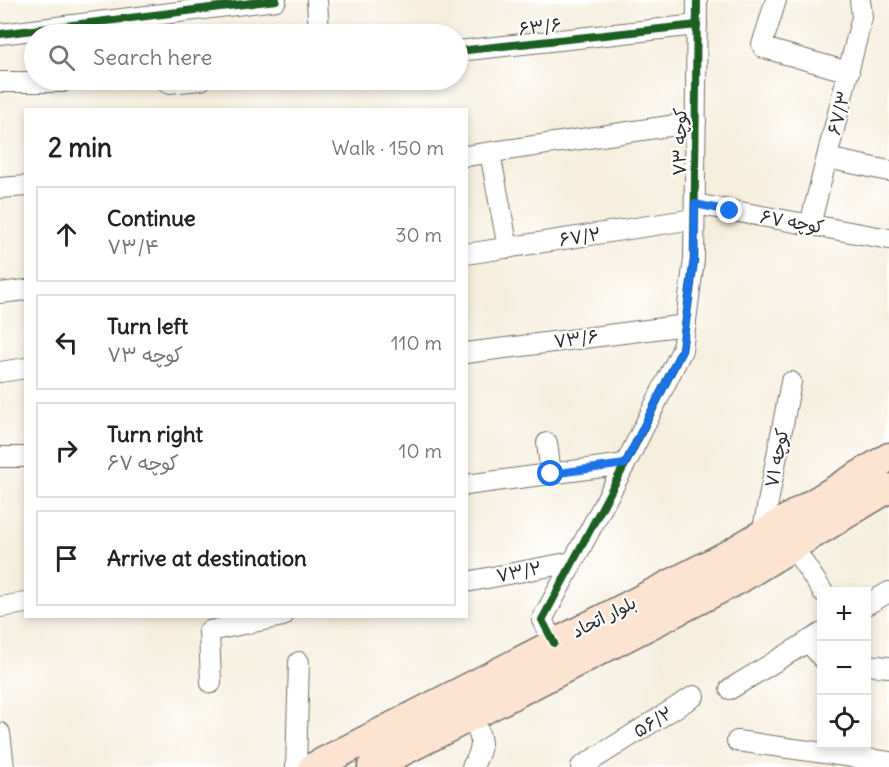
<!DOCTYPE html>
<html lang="en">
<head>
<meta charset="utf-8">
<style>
  :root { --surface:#fff; --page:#f6f6f6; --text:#222; --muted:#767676; --line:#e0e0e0 }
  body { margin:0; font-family:Delius,"Playpen Sans Arabic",sans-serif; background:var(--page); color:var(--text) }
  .controls { position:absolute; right:18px; bottom:18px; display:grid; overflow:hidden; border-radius:0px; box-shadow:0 3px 9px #0003 }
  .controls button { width:54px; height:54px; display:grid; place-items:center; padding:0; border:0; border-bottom:2px solid var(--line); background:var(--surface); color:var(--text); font:30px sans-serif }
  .stop { position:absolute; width:18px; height:18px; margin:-14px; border:4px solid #1a73e8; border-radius:50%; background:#fff }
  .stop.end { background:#1a73e8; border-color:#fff; box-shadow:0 2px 6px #0008 }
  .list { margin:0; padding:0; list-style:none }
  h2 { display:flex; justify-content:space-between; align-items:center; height:78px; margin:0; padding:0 24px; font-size:26px }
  h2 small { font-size:20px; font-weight:400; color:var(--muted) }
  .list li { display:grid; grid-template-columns:39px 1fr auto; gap:18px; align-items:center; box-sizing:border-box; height:96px; margin:0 12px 12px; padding:0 12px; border:2px solid var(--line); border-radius:0px }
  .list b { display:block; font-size:22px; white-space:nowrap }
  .list p { margin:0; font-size:20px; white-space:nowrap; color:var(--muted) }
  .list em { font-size:20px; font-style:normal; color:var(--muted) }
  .icon { flex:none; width:33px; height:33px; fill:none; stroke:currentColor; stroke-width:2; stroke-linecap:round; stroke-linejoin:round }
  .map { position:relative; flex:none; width:889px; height:767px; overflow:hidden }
  .search { position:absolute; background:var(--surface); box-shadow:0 3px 9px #0003; left:24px; top:24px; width:444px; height:66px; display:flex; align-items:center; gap:15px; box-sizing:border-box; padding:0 21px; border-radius:33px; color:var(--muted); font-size:22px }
  .panel { position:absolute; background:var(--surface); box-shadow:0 3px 9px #0003; left:24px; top:108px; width:444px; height:510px; border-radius:0px }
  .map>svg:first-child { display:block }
</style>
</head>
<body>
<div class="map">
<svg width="889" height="767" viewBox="0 0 889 767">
  <rect width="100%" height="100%" fill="#fff"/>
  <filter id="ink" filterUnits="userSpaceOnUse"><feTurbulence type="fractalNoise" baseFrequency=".0167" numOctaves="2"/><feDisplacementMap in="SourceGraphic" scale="12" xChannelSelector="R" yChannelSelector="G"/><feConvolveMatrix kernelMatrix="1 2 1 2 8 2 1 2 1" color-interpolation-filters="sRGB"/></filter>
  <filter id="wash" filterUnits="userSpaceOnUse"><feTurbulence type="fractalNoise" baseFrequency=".008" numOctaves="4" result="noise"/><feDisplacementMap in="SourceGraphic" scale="24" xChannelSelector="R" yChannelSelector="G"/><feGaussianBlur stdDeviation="1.35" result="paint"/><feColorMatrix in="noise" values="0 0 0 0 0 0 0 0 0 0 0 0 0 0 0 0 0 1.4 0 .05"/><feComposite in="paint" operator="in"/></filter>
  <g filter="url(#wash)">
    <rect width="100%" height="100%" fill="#f6efde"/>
  </g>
  <g filter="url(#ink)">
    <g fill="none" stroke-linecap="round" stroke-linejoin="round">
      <g stroke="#72706a" stroke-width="22">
        <g id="street">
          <path d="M317 0 319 34"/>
          <path d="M776 0 762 45 764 48 849 72"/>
          <path d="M0 34 276 0"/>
          <path d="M458 51 697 25"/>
          <path d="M0 82H62"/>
          <path d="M168 83 201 80"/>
          <path d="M490 153 508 248"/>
          <path d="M466 156 696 122"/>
          <path d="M827 158 889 171"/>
          <path d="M0 188 26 186"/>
          <path d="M695 204 889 239"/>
          <path d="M810 225 862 17 860 0"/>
          <path d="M466 254 694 219"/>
          <path d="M0 293 26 290"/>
          <path d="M466 353 686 325"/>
          <path d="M0 372 26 368"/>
          <path d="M547 443 551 474"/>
          <path d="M0 457H26"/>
          <path d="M466 485 625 464"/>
          <path d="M762 534 791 382"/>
          <path d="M793 547 823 592"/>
          <path d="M466 582 572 562"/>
          <path d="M866 605 889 592"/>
          <path d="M0 607 26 603"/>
          <path d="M808 641 822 658"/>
          <path d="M554 643 542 620 630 455 682 350 694 260 697 0"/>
          <path d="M866 665 889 667"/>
          <path d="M211 683 209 631 283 616"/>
          <path d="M730 689 822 633"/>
          <path d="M471 715C482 738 486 745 472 767"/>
          <path d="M0 733 4 767"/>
          <path d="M737 741 889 762"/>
          <path d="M296 767 299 662"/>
          <path d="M581 767 694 696"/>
        </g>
      </g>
      <g stroke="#72706a" stroke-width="31">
        <g id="secondary">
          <path d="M313 767 729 554 889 457"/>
          <path d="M372 767 738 580 889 488"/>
        </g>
      </g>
      <use href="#street" stroke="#fff" stroke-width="20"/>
      <use href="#secondary" stroke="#fde4d0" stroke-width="28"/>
      <g stroke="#fff" stroke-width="11">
        <g id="cycleway">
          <path d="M0 34 276 0"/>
          <path d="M458 51 697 25"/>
          <path d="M554 643 542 620 630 455 682 350 694 260 697 0"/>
        </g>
      </g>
      <use href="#cycleway" stroke="#1b5e20" stroke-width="8"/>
    </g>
  </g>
  <g fill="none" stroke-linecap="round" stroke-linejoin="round" filter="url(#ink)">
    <path stroke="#1a73e8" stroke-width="8" d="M551 474 625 464 682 350 694 260 695 204 730 211"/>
  </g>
  <g text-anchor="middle" stroke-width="4.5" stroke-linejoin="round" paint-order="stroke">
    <g font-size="18" fill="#2b2b2b" stroke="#fff">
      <text transform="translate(540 27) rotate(-6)" y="6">۶۳/۶</text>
      <text transform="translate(839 113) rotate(-76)" y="6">۶۷/۳</text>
      <text transform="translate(680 142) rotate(-89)" y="6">کوچه ۷۳</text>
      <text transform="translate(792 222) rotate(10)" y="6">کوچه ۶۷</text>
      <text transform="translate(580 237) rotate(-9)" y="6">۶۷/۲</text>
      <text transform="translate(576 339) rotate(-7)" y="6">۷۳/۶</text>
      <text transform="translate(777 458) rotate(-79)" y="6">کوچه ۷۱</text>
      <text transform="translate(519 572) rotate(-11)" y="6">۷۳/۲</text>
      <text transform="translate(604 617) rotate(-27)" y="6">بلوار اتحاد</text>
      <text transform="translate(653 722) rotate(-32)" y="6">۵۶/۲</text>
    </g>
  </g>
</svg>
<div class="controls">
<button>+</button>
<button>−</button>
<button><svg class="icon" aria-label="locate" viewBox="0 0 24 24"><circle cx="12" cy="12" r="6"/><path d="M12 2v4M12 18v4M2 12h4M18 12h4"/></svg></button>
</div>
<div class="stop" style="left:551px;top:474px"></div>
<div class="stop end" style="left:730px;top:211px"></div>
<div class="search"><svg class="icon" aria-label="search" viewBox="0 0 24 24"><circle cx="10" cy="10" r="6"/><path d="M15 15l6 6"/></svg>Search here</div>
<section class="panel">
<h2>2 min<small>Walk · 150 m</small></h2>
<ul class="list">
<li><svg class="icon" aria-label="ahead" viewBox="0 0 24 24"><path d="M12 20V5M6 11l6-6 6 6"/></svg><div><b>Continue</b><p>۷۳/۴</p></div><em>30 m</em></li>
<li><svg class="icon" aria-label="left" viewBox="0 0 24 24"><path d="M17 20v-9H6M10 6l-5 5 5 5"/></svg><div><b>Turn left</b><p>کوچه ۷۳</p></div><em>110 m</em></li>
<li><svg class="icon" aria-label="right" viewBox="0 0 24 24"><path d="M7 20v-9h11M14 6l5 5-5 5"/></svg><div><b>Turn right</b><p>کوچه ۶۷</p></div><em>10 m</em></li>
<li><svg class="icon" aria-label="arrive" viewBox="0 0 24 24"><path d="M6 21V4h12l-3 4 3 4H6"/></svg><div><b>Arrive at destination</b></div></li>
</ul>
</section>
</div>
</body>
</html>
